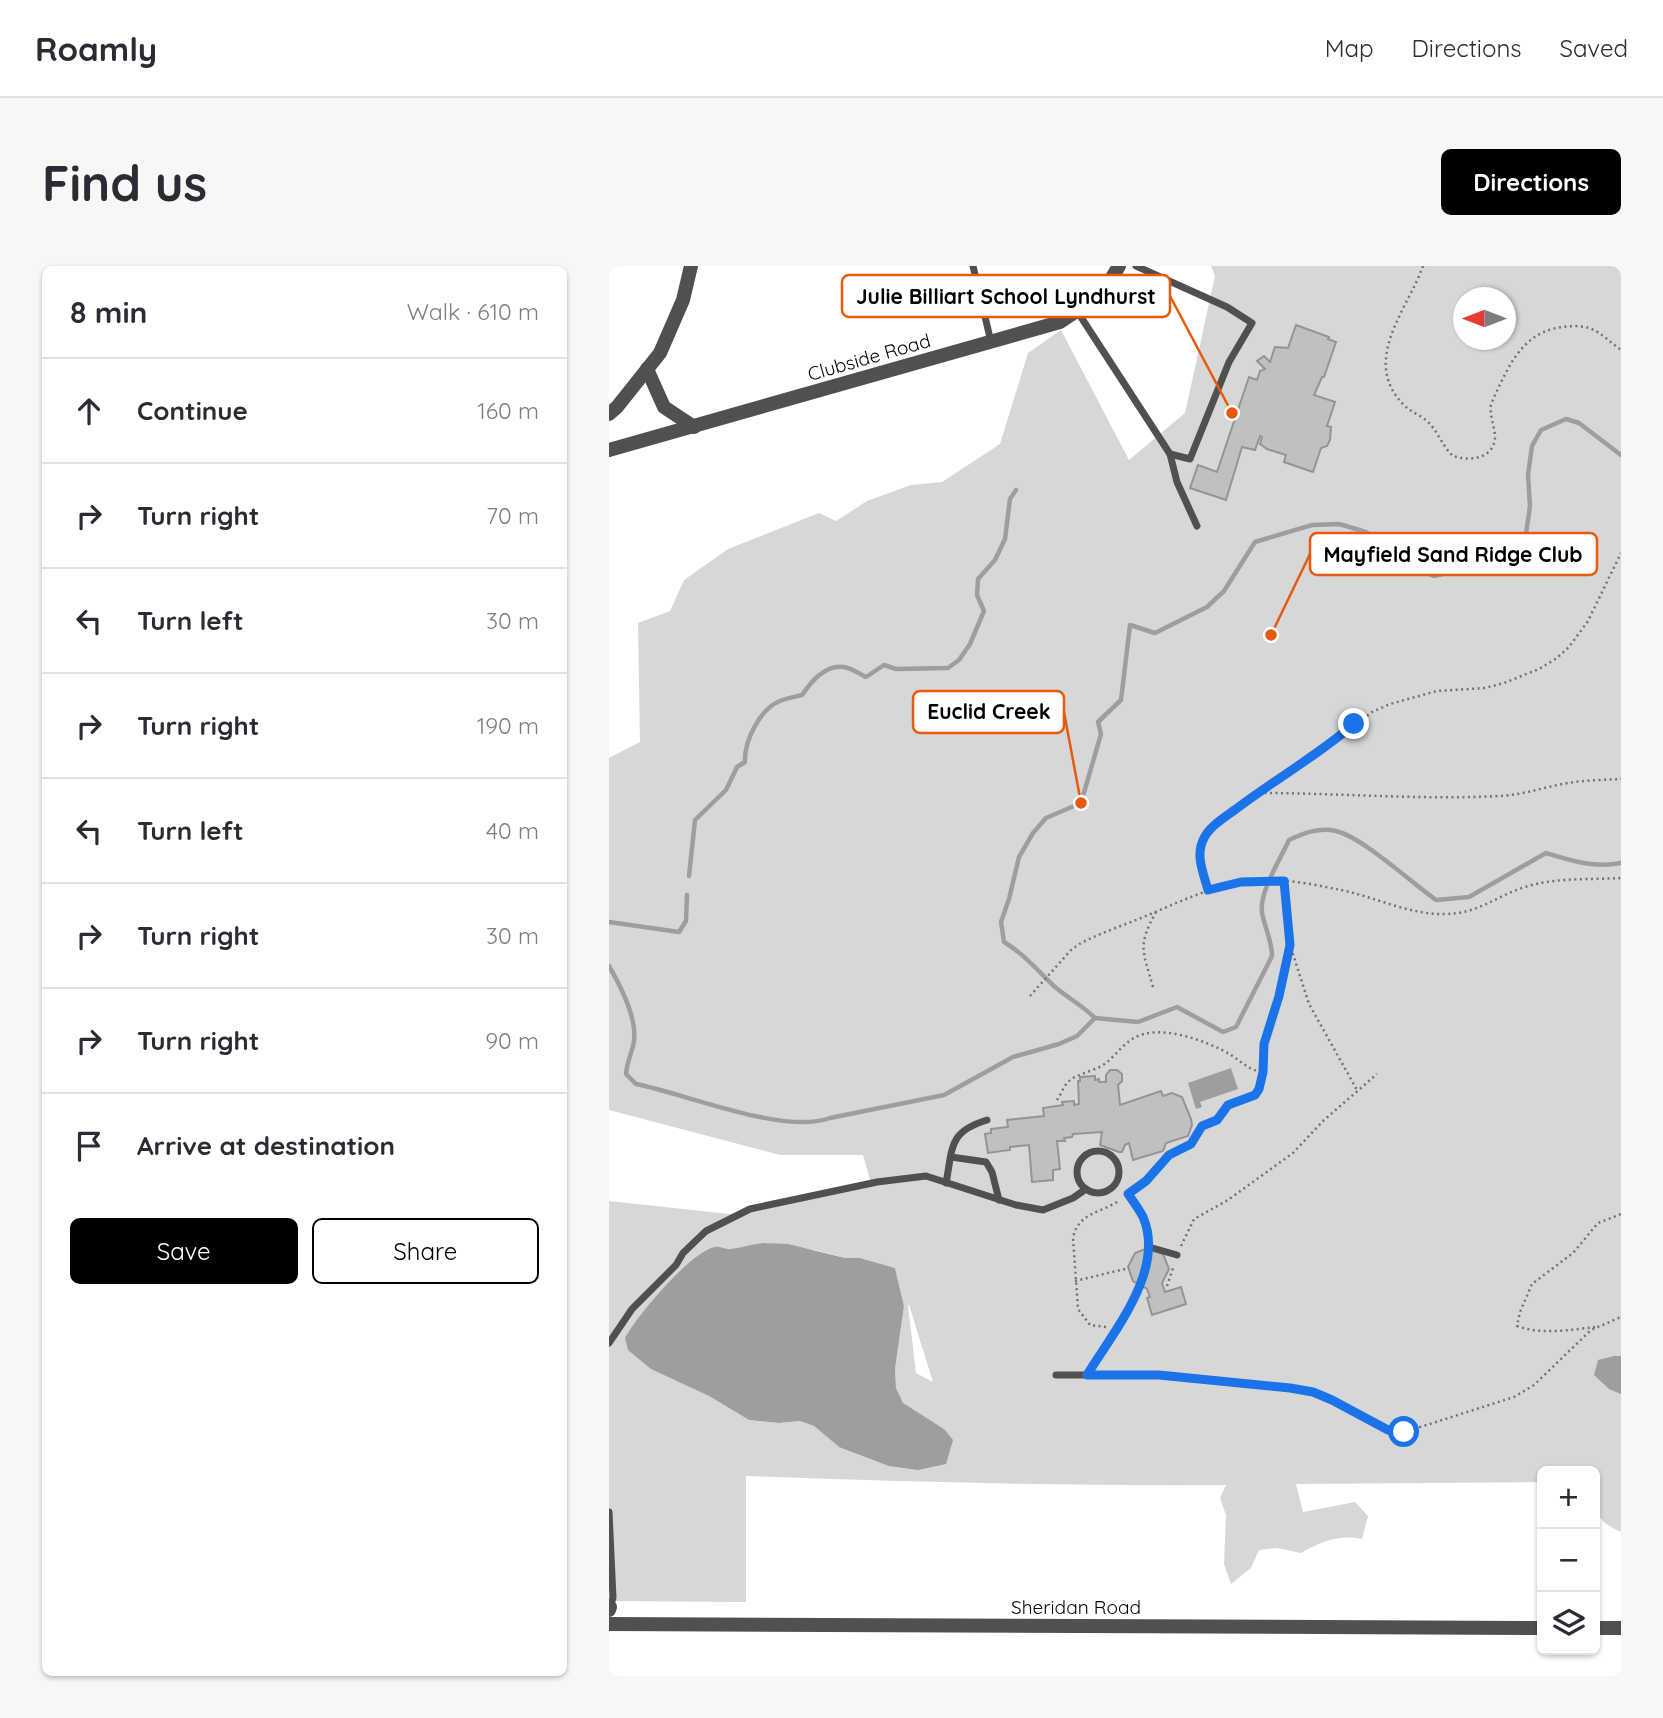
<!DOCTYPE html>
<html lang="en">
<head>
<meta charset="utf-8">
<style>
  :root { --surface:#fff; --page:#f7f7f7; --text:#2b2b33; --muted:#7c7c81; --line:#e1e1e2; --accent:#000 }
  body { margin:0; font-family:Quicksand,sans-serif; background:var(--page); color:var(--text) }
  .controls { position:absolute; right:21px; bottom:21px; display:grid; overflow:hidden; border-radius:10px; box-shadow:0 2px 5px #0004 }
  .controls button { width:63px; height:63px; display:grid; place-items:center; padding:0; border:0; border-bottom:2px solid var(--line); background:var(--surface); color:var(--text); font:35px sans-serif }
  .compass { position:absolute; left:844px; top:21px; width:63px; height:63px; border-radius:50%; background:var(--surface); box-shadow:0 2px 5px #0004; rotate:270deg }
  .stop { position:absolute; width:21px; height:21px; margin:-16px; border:5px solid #1a73e8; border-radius:50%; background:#fff }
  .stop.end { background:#1a73e8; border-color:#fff; box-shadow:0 2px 7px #0008 }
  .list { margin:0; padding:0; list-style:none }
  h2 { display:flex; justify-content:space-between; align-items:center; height:91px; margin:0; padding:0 28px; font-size:30px }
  h2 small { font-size:23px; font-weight:400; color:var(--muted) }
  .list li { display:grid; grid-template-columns:46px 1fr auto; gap:21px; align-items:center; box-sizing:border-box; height:105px; padding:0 28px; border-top:2px solid var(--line) }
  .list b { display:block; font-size:26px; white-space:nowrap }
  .list em { font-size:23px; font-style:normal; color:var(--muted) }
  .actions { display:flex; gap:14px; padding:21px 28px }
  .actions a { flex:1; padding:16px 0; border:2px solid var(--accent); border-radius:10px; text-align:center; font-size:24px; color:var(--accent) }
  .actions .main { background:var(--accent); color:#fff }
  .icon { flex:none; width:38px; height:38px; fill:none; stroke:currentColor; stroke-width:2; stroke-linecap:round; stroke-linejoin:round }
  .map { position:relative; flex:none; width:1012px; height:1410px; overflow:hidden; border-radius:10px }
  header { display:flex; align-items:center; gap:42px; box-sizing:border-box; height:98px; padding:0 35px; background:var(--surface); border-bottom:2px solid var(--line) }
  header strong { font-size:33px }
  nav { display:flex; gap:38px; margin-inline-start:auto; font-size:24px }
  .intro { display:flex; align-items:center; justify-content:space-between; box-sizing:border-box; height:168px; padding:0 42px }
  h1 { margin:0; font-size:49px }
  .button { padding:18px 32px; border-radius:10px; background:var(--accent); color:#fff; font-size:24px; font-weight:700 }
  main { display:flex; gap:42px; padding:0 42px }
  aside { flex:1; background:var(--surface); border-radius:10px; box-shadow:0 2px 5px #0004 }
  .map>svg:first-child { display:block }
</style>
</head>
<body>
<header>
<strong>Roamly</strong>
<nav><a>Map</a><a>Directions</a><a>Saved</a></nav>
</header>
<div class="intro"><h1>Find us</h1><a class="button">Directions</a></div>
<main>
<aside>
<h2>8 min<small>Walk · 610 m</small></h2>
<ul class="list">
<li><svg class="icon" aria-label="ahead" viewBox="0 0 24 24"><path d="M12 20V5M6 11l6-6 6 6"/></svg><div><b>Continue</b></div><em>160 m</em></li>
<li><svg class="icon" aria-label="right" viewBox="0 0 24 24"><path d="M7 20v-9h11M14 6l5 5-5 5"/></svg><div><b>Turn right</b></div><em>70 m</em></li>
<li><svg class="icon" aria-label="left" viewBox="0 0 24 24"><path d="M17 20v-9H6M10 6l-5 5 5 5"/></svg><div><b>Turn left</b></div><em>30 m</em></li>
<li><svg class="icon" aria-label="right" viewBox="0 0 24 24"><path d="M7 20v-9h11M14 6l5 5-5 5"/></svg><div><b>Turn right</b></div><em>190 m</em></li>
<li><svg class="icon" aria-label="left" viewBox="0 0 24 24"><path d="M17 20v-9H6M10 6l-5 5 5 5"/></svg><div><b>Turn left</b></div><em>40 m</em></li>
<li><svg class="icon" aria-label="right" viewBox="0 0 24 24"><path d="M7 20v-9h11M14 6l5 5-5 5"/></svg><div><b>Turn right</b></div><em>30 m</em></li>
<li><svg class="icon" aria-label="right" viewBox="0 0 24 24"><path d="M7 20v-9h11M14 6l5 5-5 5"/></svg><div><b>Turn right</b></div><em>90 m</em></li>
<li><svg class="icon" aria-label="arrive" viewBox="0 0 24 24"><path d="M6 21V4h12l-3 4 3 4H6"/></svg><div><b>Arrive at destination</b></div></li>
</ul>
<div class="actions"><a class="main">Save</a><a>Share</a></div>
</aside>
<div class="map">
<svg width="1012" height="1410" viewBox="0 0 1012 1410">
  <rect width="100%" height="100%" fill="#fff"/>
  <path fill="#d7d7d7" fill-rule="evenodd" d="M602 0H1012V1266C979 1252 986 1237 986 1205H933V1216L687 1218 694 1246 746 1236 759 1250 753 1273C731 1268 710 1276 692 1287L668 1282 650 1284 642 1302 622 1318 615 1298 617 1249 611 1232 617 1219C457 1220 297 1216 137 1210V1336L0 1335V935L130 949 262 917 254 889H171L0 844V492L31 476 29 357 61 345 75 314 119 283 210 247 227 255 258 235 302 219 333 216 391 178 419 87 452 64 520 194 576 147 606 10ZM855 32H897V74H855ZM154 977 206 984 236 992H251L286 1002 295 1040 286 1103 287 1122 293 1137 335 1163 230 1181 205 1160 191 1155 170 1157 140 1154 100 1130 108 981 120 984ZM299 1039H300L324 1116 307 1107Z"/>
  <g fill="#9e9e9e">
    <path d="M622 802 629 823 591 836 593 841 587 843 579 817Z"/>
    <path d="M154 977 179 978 236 992H251L286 1002 295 1040 286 1103 287 1122 294 1137 335 1163 344 1174 337 1198 309 1204 280 1200 230 1181 205 1160 191 1155 170 1157 140 1154 100 1130 42 1103 19 1084 16 1072C28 1050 81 986 106 981 111 980 117 984 122 983 132 982 143 978 154 977Z"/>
    <path d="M1005 1090H1012V1128L1000 1123 985 1109 989 1094Z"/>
  </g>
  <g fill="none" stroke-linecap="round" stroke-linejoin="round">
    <g stroke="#9e9e9e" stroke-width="4.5">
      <path d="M80 610 86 554 117 524 128 501 136 496C135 475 151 443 171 435 178 432 186 431 193 429 202 416 216 398 235 401 242 402 251 408 257 411L275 399 287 403 339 402 350 394 361 378 375 345 368 329 369 313 386 294 396 273 401 233 407 224"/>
      <path d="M0 656 70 666 77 655 78 629"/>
      <path d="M0 700C11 719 28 752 25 775 24 784 18 795 17 808L27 818C78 828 174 869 221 852L335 829 404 791 450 778 468 770 486 752C474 740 459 732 446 721 429 705 415 688 395 676L392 656 400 633 410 591 424 567 437 552 472 537 492 468 489 456 512 434 521 359 546 367 598 341 615 325 646 276 703 259 730 258 757 266 785 288 810 304 825 310 882 297 903 286 917 268 921 240 919 209 923 180 932 164 957 153 970 157 1012 189"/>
      <path d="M486 752 529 756 568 741 614 766 627 761 663 690C663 675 656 662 653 647 650 626 671 594 680 574 695 567 710 561 727 565 753 571 803 617 827 634L860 631 937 587C963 595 985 602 1012 597"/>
    </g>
  </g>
  <g fill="#c0c0c0" stroke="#949494" stroke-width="2">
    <path d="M687 59 720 71 719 73 727 76 715 111H713L705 129 726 136 718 160 722 161 721 174 718 180 712 182 704 206 675 196 677 189 658 183 651 178 653 171 651 170 646 184 633 181 617 234 581 222 589 199 608 206 640 111 648 114 651 105 656 103 648 95 655 90 661 96 666 81 679 82Z"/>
    <path d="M501 804H508L513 808V815L509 819 511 839 552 825 554 830 563 827 573 831 582 853 583 859 579 870 557 877 554 885 524 894 520 877 516 879 513 886H510L491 879 493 866 464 868 463 871 455 872 456 875H448L451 903 444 904V914L423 916 420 879 401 881V884L379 887 376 868 382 867V863L399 861 398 854 435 850 434 842 454 839 453 836 465 835V839L470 838 469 815H471V811L486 810V814L490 813V816H497V809Z"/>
    <path d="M539 982 554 988 560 1003 553 1017 556 1026 572 1021 577 1038 543 1049 538 1032 541 1031 538 1023 524 1015 519 1001 526 987Z"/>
  </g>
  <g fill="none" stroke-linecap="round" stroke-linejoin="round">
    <g stroke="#727272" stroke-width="2.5" stroke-dasharray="2 3.5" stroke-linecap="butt">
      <path d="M814 0C799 43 750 96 796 140 802 146 811 149 818 155 829 165 833 180 844 190 859 195 884 194 886 172 886 160 880 150 882 138 897 106 910 70 947 62 958 60 970 59 980 62 992 66 1002 77 1012 84"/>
      <path d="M650 527C730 527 810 534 890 530 914 529 935 521 959 517 976 514 995 514 1012 513"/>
      <path d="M599 624 591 596V584L595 570 609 556 680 504 723 477 763 446 781 438 828 425 876 422 895 417 930 403 948 392 960 381 979 355 1012 287"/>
      <path d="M682 682 700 738 748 824"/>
      <path d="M544 721C534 685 528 680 547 646"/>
      <path d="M421 730 462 684 472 677C492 667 512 660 532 652 571 636 609 616 653 614 680 613 707 619 732 624 766 631 801 649 836 648 869 648 887 630 916 621 947 611 981 614 1012 612"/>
      <path d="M448 834C452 829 454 821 459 816 468 807 485 806 497 797 506 790 514 778 525 772 550 757 599 775 622 789 633 796 641 805 654 806"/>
      <path d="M527 922 537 915 560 889 582 878 593 860 608 854 619 839 646 829 650 823 654 806 655 778 670 730 681 679 675 616"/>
      <path d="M572 980 585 953 619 934 684 887 714 855 768 808"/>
      <path d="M466 1015 520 1002"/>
      <path d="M558 1020 565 999"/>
      <path d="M497 1061 481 1059 469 1043 464 972C469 946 493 947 511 934"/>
      <path d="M986 1061C961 1064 932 1069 908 1060L911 1046 923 1018 964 987 989 957 1012 948"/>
      <path d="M805 1163 905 1131 925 1119 982 1064 1012 1051"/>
    </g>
    <g stroke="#505050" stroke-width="7">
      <path d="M364 0 382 76"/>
      <path d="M468 45 561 188 581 193 620 96 643 57 618 41 527 0"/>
      <path d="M561 188 568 216 588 260"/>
      <circle cx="489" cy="906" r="21"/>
      <path d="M342 891 377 896 383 906 390 934"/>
      <path d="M337 917C344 881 339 866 378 854"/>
      <path d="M540 981 568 989"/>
      <path d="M0 1077 23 1043 67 999 74 987 97 965 141 943 268 916 317 910 407 939 434 944 464 932 477 923"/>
      <path d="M447 1109H550L681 1122 704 1126 723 1134 779 1164 795 1166"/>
      <path d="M478 1109C504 1066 557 1004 534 951 530 943 524 935 519 928"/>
      <path d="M0 1246 4 1332 1 1341"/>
    </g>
    <g stroke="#505050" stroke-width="14">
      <path d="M38 103 55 141 85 161"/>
      <path d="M0 148 8 141 51 87 74 34 82 0"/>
      <path d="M0 184 451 56 493 28 510 0"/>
      <path d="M0 1344 1 1341"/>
      <path d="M0 1358 933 1362"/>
      <path d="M986 1362H1012"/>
    </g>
  </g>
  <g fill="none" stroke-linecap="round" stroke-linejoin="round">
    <path stroke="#1a73e8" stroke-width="9" d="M745 458C708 490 665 514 627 543 616 551 601 560 595 572 586 589 594 606 599 624L632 616 675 615 681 679 670 730 655 778 654 806 650 823 646 829 619 839 608 854 593 860 582 878 560 889 537 915 519 928C524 935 530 943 534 951 557 1004 504 1066 478 1109H550L681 1122 704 1126 723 1134 779 1164 795 1166"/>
  </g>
  <g text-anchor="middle" stroke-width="6" stroke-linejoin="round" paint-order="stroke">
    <g font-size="19" fill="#000" stroke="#fff">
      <text transform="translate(260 91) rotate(-16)" y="7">Clubside Road</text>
      <text x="467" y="1348">Sheridan Road</text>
    </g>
  </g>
  <path fill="none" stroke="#e8590c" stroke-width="2.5" d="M623 147L561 30M662 369L701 288M472 537L455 446"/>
  <g fill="#e8590c" stroke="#fff" stroke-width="2.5">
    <circle cx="623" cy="147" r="7"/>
    <circle cx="662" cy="369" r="7"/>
    <circle cx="472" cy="537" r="7"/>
  </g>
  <g fill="#fff" stroke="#e8590c" stroke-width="2.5">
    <rect x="233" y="9" width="328" height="42" rx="7"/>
    <rect x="701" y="267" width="287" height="42" rx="7"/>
    <rect x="304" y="425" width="151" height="42" rx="7"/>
  </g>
  <g font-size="21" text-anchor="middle" font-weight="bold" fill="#000">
    <text x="397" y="38">Julie Billiart School Lyndhurst</text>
    <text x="844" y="296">Mayfield Sand Ridge Club</text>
    <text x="380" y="453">Euclid Creek</text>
  </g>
</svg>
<div class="controls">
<button>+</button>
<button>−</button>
<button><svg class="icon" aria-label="layers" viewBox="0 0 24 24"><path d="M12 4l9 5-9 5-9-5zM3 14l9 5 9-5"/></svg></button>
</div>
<svg class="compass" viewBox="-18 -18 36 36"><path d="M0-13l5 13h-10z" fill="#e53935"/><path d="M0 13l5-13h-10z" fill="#7c7c81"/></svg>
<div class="stop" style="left:795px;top:1166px"></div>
<div class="stop end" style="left:745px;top:458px"></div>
</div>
</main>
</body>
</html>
